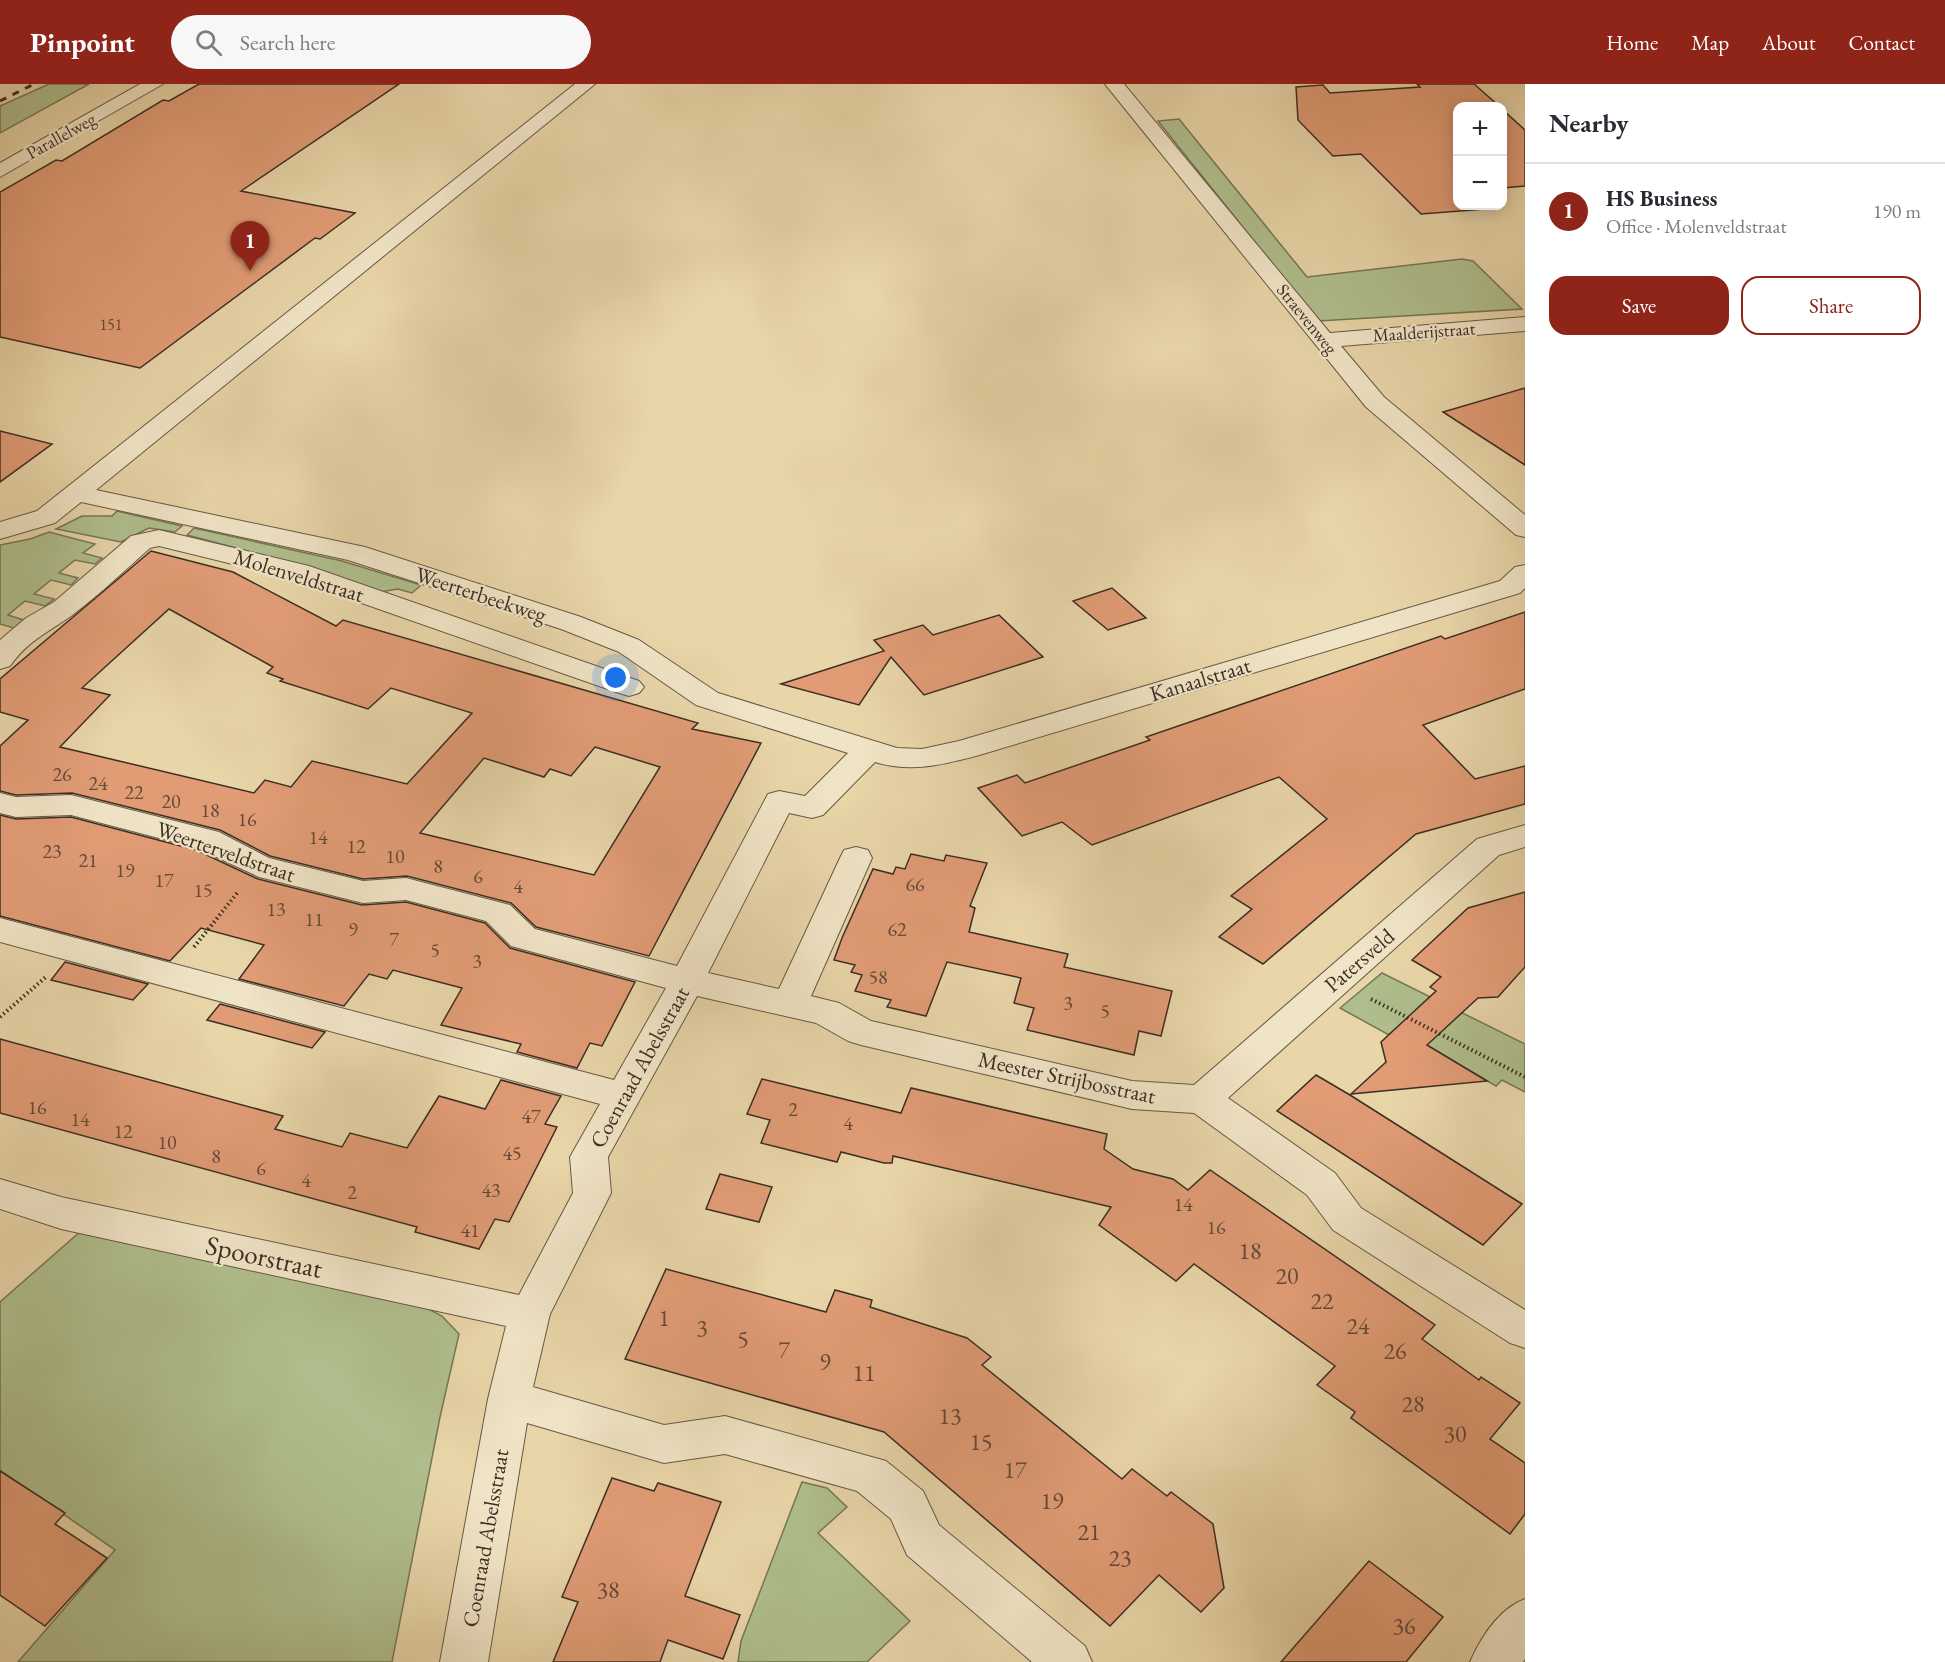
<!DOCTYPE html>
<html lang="en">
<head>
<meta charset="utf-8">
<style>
  :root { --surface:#fff; --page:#f7f7f7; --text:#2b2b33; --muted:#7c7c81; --line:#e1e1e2; --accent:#8f2418 }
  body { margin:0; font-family:"EB Garamond",serif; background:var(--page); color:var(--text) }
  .controls { position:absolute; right:18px; top:18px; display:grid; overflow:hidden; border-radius:12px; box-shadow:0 3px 15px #0003 }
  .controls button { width:54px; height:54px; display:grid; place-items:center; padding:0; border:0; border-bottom:2px solid var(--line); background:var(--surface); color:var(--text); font:30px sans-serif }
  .you { position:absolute; left:616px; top:594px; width:21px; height:21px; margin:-15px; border:4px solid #fff; border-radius:50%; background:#1a73e8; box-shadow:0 0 0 9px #1a73e833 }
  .badge { display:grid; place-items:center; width:39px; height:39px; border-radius:50%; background:var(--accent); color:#fff; font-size:20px; font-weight:700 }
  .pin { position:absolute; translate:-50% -50px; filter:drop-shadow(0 2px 3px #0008) }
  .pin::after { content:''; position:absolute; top:32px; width:21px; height:18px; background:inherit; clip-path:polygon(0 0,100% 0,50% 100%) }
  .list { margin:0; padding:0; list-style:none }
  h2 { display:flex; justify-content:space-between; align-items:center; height:78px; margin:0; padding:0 24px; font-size:26px }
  h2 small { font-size:20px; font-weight:400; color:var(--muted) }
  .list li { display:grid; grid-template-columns:39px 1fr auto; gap:18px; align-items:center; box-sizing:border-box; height:96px; padding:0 24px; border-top:2px solid var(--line) }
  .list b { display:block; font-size:22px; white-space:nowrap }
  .list p { margin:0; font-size:20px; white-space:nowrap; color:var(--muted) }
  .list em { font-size:20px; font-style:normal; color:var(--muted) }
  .actions { display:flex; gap:12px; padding:18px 24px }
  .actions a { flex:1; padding:14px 0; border:2px solid var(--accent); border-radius:18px; text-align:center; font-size:21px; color:var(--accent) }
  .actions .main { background:var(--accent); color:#fff }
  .icon { flex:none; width:33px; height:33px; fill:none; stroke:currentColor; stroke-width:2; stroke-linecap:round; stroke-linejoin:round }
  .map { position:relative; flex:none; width:1525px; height:1578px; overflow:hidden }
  header { display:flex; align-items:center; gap:36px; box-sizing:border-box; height:84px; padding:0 30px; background:var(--accent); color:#fff }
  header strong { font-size:28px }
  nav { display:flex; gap:33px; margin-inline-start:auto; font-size:21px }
  .search { width:420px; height:54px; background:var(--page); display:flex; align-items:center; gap:15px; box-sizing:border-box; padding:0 21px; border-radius:33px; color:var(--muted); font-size:22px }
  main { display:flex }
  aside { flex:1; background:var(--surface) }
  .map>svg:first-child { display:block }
</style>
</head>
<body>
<header>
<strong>Pinpoint</strong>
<div class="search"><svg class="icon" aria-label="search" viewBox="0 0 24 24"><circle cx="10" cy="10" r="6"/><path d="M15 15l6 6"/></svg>Search here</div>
<nav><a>Home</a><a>Map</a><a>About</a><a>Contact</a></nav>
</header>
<main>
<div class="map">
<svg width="1525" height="1578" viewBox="0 0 1525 1578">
  <rect width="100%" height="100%" fill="#e8d5a8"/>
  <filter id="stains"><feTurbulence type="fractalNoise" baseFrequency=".00333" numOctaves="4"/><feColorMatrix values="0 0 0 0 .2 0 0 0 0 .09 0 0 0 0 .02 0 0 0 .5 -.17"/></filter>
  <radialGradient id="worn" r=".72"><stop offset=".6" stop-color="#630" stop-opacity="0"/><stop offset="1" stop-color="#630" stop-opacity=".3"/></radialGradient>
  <g fill="#afbe8c" stroke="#767658" stroke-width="1.5">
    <path d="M49 0H89L0 49V22Z"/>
    <path d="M1179 35 1307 193 1462 175 1473 177 1522 225 1318 237 1158 37Z"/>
    <path d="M117 427 182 442 175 448 149 444 121 458 56 445 82 432H112Z"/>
    <path d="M194 444 342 477 421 501 412 509 398 505 380 508 300 481 187 451Z"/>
    <path d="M49 448 95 460 83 469 102 474 95 480 75 476 59 489 78 494 71 501 51 496 34 510 54 515 45 522 25 517 8 531 27 537 17 545 0 540V461L30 455Z"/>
    <path d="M1382 889 1525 960V1008L1502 996 1496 1002 1445 972 1438 978 1340 924Z"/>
    <path d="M90 1139 400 1210 442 1232 459 1250 440 1333 392 1578H18L115 1466 0 1386V1218Z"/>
    <path d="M802 1398 827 1404 847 1423 818 1449 910 1537 867 1578H738L741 1557Z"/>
  </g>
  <g fill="#e19c76" stroke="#3c2e25" stroke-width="1.5" fill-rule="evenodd">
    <path d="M199 0H399L241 107 355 129 320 155 315 154 140 284 0 253V108L56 76 62 77 163 16 169 17Z"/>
    <path d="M1417 0H1474L1499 22H1458V122H1484L1487 125 1421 130 1361 70 1333 72 1298 36 1296 3 1323 1 1330 9 1420 3Z"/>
    <path d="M1503 26 1525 46V102L1503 104Z"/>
    <path d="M1525 304V381L1443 328Z"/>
    <path d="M0 347 52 360 0 398Z"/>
    <path d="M151 467 233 488 336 542 343 536 698 639 692 645 761 659 649 872 536 843 511 819 407 792 363 795 270 772 220 746 72 709 16 711 0 707V662L28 636 0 628V595ZM169 525 273 583 267 589 283 595 280 597 368 625 391 604 472 629 407 700 312 677 291 703 265 696 254 709 60 663 110 611 82 604ZM595 663 660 683 594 791 420 749 484 674 544 693 550 685 571 692Z"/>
    <path d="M1112 504 1146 534 1108 546 1073 517Z"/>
    <path d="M1525 528V605L1423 641 1475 695 1525 682V720L1416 750 1263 880 1219 853 1252 825 1231 812 1327 735 1279 693 1092 761 1062 738 1022 752 978 704 1017 691 1025 699 1150 656 1146 653 1441 552 1445 555Z"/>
    <path d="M999 531 1043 573 924 611 891 573 859 621 781 600 884 567 874 556 923 541 933 551Z"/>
    <path d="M0 731 16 735 71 733 196 766 258 795 362 821 406 818 485 839 510 864 635 898 602 962 590 959 577 984 517 968 521 960 441 941 462 904 393 886 387 895 369 890 344 922 239 895 264 861 201 844 170 877 0 832Z"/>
    <path d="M911 770 944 777 946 771 987 779 970 822 975 824 969 848 1068 870 1064 883 1172 907 1161 952 1139 947 1134 971 1027 946 1034 924 1014 919 1021 894 947 878 926 932 887 923 891 916 855 907 862 891 851 888 855 881 834 876 842 854 873 785 893 790 896 783 905 785Z"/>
    <path d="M1525 808V883L1498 913 1478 914 1427 961 1487 997 1351 1010 1386 978 1381 958 1436 907 1430 903 1441 893 1412 876 1468 824Z"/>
    <path d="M65 878 148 900 133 916 51 896Z"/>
    <path d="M220 920 325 948 312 964 207 936Z"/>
    <path d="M0 955 283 1032 275 1045 342 1063 350 1049 407 1064 439 1012 485 1025 501 996 561 1012 545 1040 557 1043 509 1138 495 1135 479 1165 415 1148 417 1143 0 1029Z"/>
    <path d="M1316 991 1350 1011 1522 1120 1483 1161 1277 1027Z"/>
    <path d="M762 995 901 1029 911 1004 1107 1050 1104 1065 1133 1085 1173 1095 1188 1106 1210 1086 1435 1241 1422 1255 1479 1296 1481 1293 1520 1319 1490 1355 1525 1379V1430L1510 1450 1351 1334 1355 1328 1317 1301 1335 1282 1194 1180 1176 1197 1099 1141 1111 1123 893 1072 892 1079H884L841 1068 837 1078 761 1059 770 1036 747 1030Z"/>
    <path d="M720 1090 772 1103 759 1138 706 1125Z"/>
    <path d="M666 1185 826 1228 835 1206 872 1216 870 1223 967 1254 991 1273 982 1281 1122 1395 1132 1385 1167 1412 1171 1408 1213 1440 1224 1504 1201 1528 1159 1491 1110 1542 884 1348 625 1275Z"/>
    <path d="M0 1387 65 1429 55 1440 107 1474 45 1542 0 1511Z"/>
    <path d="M612 1394 654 1407 658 1399 721 1418 685 1512 740 1531 723 1575 668 1556 660 1578H553L578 1518 562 1513Z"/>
    <path d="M1369 1477 1443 1533 1406 1578H1281Z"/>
  </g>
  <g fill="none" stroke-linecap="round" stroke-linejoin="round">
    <g stroke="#675846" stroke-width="2">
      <g id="minor">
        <path d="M140 0H163L0 93V79Z"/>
        <path d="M575 0H595L96 406 365 463 581 533 639 556 718 609 897 664 922 665 959 657 1500 497 1515 483 1525 481V504L1520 509 976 672C941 681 910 689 875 678L823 731 812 734 789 729 708 889 779 905 840 774 844 766 856 763 868 766 872 774 811 912 839 919 871 937 1132 997 1194 1001 1477 755 1525 741V763L1499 771 1228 1014 1335 1089 1361 1124 1525 1226V1264L1510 1259 1333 1146 1307 1111 1194 1029 1132 1025 861 961 848 957 816 939 697 912 608 1073 611 1109 550 1230 533 1303 664 1341 725 1332 886 1377 923 1407 939 1441 1085 1562 1092 1578H1032L907 1471 891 1435 857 1407 725 1370 664 1379 527 1339 488 1578H440L488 1315 506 1242 61 1145 0 1125V1095L61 1113 519 1211 573 1109 570 1073 600 1020 0 858V834L614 996 666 904 511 862 486 837 406 816 363 819 259 793 197 764 71 731 16 733 0 729V709L16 713 71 711 219 748 269 774 363 797 406 794 510 821 535 845 677 882 768 710 779 707 805 712 848 669 696 621 619 568 561 545 348 476 81 418 55 439 0 455V438L37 427Z"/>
        <path d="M1105 0H1124L1330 249 1525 233V247L1341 262 1384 313 1525 431V453L1516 451 1366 323Z"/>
        <path d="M159 446 309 482 639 597 644 603 639 609 629 612 619 609 290 494 159 462 150 464C125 486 101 509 75 529 50 548 30 554 10 582L0 585V556L26 534 54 518 131 452Z"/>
        <path d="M1525 1515V1575L1523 1578H1470C1481 1553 1499 1525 1525 1515Z"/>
      </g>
    </g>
    <g stroke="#3c2e25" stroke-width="4" stroke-dasharray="1.5 3" stroke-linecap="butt">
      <path d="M194 863 238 808"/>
      <path d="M1371 915 1525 993"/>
      <path d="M0 933 47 892"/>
    </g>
    <use href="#minor" fill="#f0e4c6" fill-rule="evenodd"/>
    <path stroke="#3c2e25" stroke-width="3" stroke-dasharray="7 7" stroke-linecap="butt" d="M0 17 34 0"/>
  </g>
  <g text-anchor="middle" stroke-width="4.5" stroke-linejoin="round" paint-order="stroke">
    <g font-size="16" fill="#654a39">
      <text x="111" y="246">151</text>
    </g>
    <g font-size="18" fill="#3c2e25" stroke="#f0e4c6">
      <text transform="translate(61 52) rotate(-29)" y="6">Parallelweg</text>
      <text transform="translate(1307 235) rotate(51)" y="6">Straevenweg</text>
      <text transform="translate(1424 248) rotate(-4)" y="6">Maalderijstraat</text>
    </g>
    <g font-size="20" fill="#654a39">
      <text x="62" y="697">26</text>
      <text x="98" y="706">24</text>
      <text x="134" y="715">22</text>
      <text x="171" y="724">20</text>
      <text x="210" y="733">18</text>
      <text x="247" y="742">16</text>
      <text x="318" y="760">14</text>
      <text x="356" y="769">12</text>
      <text x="52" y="774">23</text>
      <text x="395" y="779">10</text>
      <text x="88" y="783">21</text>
      <text x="438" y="789">8</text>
      <text x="125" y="793">19</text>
      <text x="478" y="799">6</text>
      <text x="164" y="803">17</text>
      <text x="915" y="807">66</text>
      <text x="518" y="809">4</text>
      <text x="203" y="813">15</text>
      <text x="276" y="832">13</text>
      <text x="314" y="842">11</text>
      <text x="353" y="852">9</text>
      <text x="897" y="852">62</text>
      <text x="394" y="862">7</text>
      <text x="435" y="873">5</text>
      <text x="477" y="884">3</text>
      <text x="878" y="900">58</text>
      <text x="1068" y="926">3</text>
      <text x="1105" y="934">5</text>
      <text x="37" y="1030">16</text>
      <text x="793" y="1032">2</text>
      <text x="531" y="1039">47</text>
      <text x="80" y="1042">14</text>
      <text x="848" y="1046">4</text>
      <text x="123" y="1054">12</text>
      <text x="167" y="1065">10</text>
      <text x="512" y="1076">45</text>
      <text x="216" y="1079">8</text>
      <text x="261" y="1091">6</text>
      <text x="306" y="1103">4</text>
      <text x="491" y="1113">43</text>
      <text x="352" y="1115">2</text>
      <text x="1183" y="1127">14</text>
      <text x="1216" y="1150">16</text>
      <text x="470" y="1153">41</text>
    </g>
    <g font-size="22" fill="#3c2e25" stroke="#f0e4c6">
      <text transform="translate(299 491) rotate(17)" y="8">Molenveldstraat</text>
      <text transform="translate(481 510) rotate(18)" y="8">Weerterbeekweg</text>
      <text transform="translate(1200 595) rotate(-17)" y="8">Kanaalstraat</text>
      <text transform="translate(226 767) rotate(19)" y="8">Weerterveldstraat</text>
      <text transform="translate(1359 876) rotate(-41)" y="8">Patersveld</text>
      <text transform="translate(639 983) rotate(-61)" y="8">Coenraad Abelsstraat</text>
      <text transform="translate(1067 993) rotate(12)" y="8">Meester Strijbosstraat</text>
      <text transform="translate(485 1454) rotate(-80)" y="8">Coenraad Abelsstraat</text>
    </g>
    <g font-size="24" fill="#654a39">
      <text x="1250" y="1175">18</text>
      <text x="1287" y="1200">20</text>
      <text x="1322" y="1225">22</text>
      <text x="664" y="1242">1</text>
      <text x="1358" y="1250">24</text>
      <text x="702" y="1252">3</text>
      <text x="743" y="1263">5</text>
      <text x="784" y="1274">7</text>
      <text x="1395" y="1275">26</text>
      <text x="825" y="1286">9</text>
      <text x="864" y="1297">11</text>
      <text x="1413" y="1328">28</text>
      <text x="950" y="1340">13</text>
      <text x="1455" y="1358">30</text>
      <text x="981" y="1366">15</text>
      <text x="1015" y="1394">17</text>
      <text x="1052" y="1425">19</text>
      <text x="1089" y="1456">21</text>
      <text x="1120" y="1482">23</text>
      <text x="608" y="1514">38</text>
      <text x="1404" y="1550">36</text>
    </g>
    <g font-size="27" fill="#3c2e25" stroke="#f0e4c6">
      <text transform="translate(264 1173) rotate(12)" y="9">Spoorstraat</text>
    </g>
  </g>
  <rect width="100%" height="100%" filter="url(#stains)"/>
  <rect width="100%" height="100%" fill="url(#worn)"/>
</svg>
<div class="controls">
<button>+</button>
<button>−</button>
</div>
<div class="you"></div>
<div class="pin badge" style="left:250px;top:187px">1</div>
</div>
<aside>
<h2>Nearby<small></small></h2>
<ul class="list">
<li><span class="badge">1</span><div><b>HS Business</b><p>Office · Molenveldstraat</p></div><em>190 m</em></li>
</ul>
<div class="actions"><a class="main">Save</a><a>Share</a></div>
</aside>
</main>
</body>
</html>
